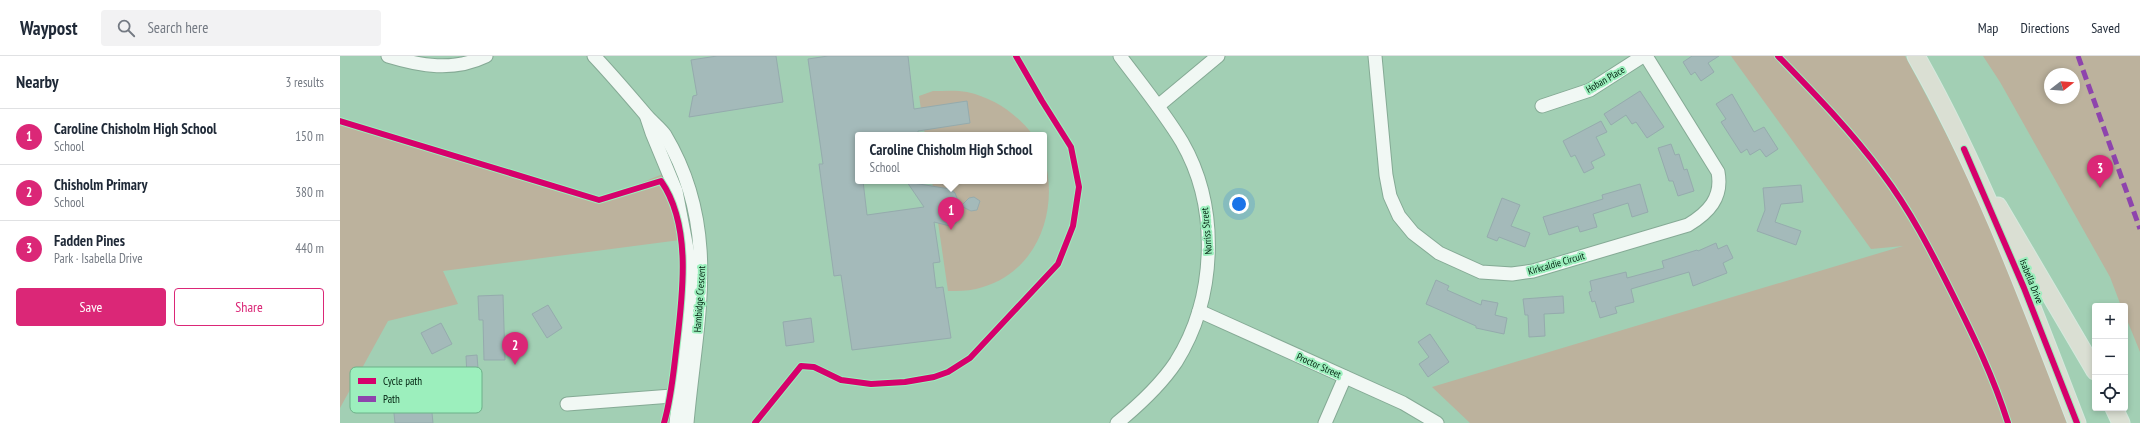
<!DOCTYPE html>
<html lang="en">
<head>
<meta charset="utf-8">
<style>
  :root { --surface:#fff; --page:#f2f2f3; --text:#1f2937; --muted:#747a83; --line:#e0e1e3; --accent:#db2777 }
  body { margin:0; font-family:"PT Sans Narrow",sans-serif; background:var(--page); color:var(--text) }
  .controls { position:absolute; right:12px; bottom:12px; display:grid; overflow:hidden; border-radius:4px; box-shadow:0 2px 6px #0003 }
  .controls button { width:36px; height:36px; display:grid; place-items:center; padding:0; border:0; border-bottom:1px solid var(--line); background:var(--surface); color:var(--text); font:20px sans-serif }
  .compass { position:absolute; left:1704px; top:12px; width:36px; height:36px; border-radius:50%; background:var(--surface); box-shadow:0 2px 6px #0003; rotate:73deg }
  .you { position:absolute; left:899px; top:148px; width:14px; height:14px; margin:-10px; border:3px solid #fff; border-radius:50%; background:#1a73e8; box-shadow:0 0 0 6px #1a73e833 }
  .badge { display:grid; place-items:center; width:26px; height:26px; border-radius:50%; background:var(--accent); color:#fff; font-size:13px; font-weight:700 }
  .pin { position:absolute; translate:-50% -33px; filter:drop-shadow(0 1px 2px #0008) }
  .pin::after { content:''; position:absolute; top:21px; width:14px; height:12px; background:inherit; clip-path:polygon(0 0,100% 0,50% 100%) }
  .popup { position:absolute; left:515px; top:76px; width:192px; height:52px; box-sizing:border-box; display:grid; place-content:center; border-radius:4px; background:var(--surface); filter:drop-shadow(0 1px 3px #0005); font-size:13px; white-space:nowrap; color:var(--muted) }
  .popup b { font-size:15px; color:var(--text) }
  .popup::after { content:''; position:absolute; left:50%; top:100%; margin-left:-8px; border:8px solid transparent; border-top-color:var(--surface) }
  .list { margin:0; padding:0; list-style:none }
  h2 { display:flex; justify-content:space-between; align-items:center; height:52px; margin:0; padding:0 16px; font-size:17px }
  h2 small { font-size:13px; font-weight:400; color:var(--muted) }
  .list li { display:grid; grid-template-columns:26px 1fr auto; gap:12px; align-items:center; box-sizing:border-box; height:56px; padding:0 16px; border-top:1px solid var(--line) }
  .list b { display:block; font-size:15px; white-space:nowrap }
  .list p { margin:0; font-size:13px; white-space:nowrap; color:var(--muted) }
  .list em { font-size:13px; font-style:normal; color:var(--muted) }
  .actions { display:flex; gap:8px; padding:12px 16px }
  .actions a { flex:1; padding:9px 0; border:1px solid var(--accent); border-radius:4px; text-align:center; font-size:14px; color:var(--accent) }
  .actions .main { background:var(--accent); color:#fff }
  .icon { flex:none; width:22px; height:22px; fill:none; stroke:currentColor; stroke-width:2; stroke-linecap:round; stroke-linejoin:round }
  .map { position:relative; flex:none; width:1800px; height:367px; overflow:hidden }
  header { display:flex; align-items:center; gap:24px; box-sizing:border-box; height:56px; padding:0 20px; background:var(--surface); border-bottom:1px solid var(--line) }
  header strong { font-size:19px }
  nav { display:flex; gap:22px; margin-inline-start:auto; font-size:14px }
  .search { width:280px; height:36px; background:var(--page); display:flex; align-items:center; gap:10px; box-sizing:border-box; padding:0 14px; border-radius:4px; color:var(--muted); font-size:15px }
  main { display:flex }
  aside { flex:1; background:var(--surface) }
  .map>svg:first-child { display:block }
</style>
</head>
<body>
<header>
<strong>Waypost</strong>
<div class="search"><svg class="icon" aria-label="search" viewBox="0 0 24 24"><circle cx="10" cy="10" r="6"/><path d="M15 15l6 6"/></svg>Search here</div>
<nav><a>Map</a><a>Directions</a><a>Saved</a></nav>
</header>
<main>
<aside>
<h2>Nearby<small>3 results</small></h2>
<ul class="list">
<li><span class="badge">1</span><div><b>Caroline Chisholm High School</b><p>School</p></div><em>150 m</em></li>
<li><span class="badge">2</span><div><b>Chisholm Primary</b><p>School</p></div><em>380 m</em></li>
<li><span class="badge">3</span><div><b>Fadden Pines</b><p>Park · Isabella Drive</p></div><em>440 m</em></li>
</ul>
<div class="actions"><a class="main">Save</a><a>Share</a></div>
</aside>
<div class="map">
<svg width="1800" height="367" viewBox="0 0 1800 367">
  <rect width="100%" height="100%" fill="#a2cfb4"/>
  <g fill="#bcb29d" fill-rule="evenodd">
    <path d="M1391 0H1565C1609 80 1649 162 1683 247 1699 287 1712 327 1727 367H1130L1092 331 1563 190 1531 193Z"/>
    <path d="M1643 0H1800V296L1785 259V250H1781L1770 221 1660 26ZM1710 18H1734V42H1710Z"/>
    <path d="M593 35C604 35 617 34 627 36 654 42 676 57 693 79H585L579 40Z"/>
    <path d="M0 65 259 144 323 118 340 184 103 215 118 248 48 265 0 352Z"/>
    <path d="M704 101C720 155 697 219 636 233 627 235 617 235 608 235L592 125H704Z"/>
  </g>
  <g fill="#a4baba" stroke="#95abad">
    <path d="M377 0H436L443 46 349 61 353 40 357 39 351 4Z"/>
    <path d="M488 0H568L574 53 627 45 630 67 578 75V79H518V125H523L527 159 584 151 567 126 610 133 615 137 619 147 616 167 610 170 594 166 600 206 593 207 596 232 603 231 611 282 512 294 501 219 494 220 479 108H483L468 3Z"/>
    <path d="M1352 0H1379L1368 7 1374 16 1361 25 1355 16 1351 19 1343 6Z"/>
    <path d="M1300 35 1324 71 1307 82 1296 66 1292 68 1286 59 1271 69 1264 58Z"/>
    <path d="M1392 38 1414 76 1424 71 1438 93 1426 101 1420 93 1410 99 1407 93 1401 97 1381 66 1386 63 1376 48Z"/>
    <path d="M1261 65 1267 76 1256 81 1265 99 1251 106 1254 112 1244 117 1235 99 1231 101 1223 85Z"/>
    <path d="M1331 88 1335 99 1339 98 1344 114 1347 113 1354 135 1338 140 1333 125H1329L1318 92Z"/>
    <path d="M1300 128 1308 156 1292 161 1288 147 1253 158 1257 171 1240 176 1238 170 1209 179 1203 161 1263 143 1262 139Z"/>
    <path d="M1461 129 1463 146 1441 148 1435 166 1461 175 1456 189 1417 175 1425 154 1423 132Z"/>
    <path d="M634 141 640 145 637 154 631 155 621 150 629 142Z"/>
    <path d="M1162 142 1180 149 1171 170 1190 177 1185 191 1159 181 1157 185 1147 181Z"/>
    <path d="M1376 187 1378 193 1387 189 1393 202 1383 207 1387 217 1353 230 1349 216 1291 233 1294 246 1275 251 1277 257 1260 262 1255 245 1252 246 1249 236 1252 235 1250 225 1286 216 1287 222 1324 212 1322 205 1357 194 1358 195Z"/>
    <path d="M1096 224 1109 230 1107 234 1141 249 1142 244 1158 247 1155 259 1167 262 1164 278 1136 272V270L1086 248Z"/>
    <path d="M163 239 165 304H144L143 264H139L138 240Z"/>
    <path d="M1223 240 1224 257 1204 258 1205 280 1189 281 1188 259H1185L1183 243Z"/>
    <path d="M208 249 222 272 207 282 192 258Z"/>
    <path d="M471 262 474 286 446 290 443 266Z"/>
    <path d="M101 267 112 288 92 298 81 277Z"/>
    <path d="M1090 278 1109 306 1088 321 1079 308 1089 301 1078 286Z"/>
    <path d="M137 299 140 339 128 340 126 300Z"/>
    <path d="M88 316 93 367H55L50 319Z"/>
  </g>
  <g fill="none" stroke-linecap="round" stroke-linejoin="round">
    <g stroke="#85aa95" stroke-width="15">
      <g id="minor">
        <path d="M48 0C81 10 113 16 146 0"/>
        <path d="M254 0C272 19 289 39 306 59 312 66 320 72 325 79 382 174 356 265 347 367"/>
        <path d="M1035 0 1046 119 1050 140 1059 160 1073 177 1099 197 1141 216 1172 218 1193 215 1348 169C1368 157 1383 142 1378 116L1306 0"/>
        <path d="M818 50 878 0"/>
        <path d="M1202 50 1250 34 1303 0"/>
        <path d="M307 62 312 77 336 135 349 203V250L336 367"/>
        <path d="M859 255 1063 347 1097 367"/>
        <path d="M227 348 345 339"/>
        <path d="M777 367C799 349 820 330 836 306 876 242 880 152 842 86 824 56 801 28 780 0"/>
        <path d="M985 367 1005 321"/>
      </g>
    </g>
    <g stroke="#d5e9dd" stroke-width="19">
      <g id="major">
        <path d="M1576 0C1642 116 1689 243 1737 367"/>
        <path d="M1658 150 1755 315"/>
        <path d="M1774 352 1781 367"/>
      </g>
    </g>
    <use href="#minor" stroke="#f1f8f4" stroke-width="13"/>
    <use href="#major" stroke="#dadfd3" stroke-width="17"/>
    <path stroke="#8e44ad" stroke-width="5" stroke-dasharray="10 5" stroke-linecap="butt" d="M1738 0 1800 173"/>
    <g stroke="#9cefbd" stroke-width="8">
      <g id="cycleway">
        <path d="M1438 0C1474 37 1511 75 1542 117 1570 154 1591 195 1612 237 1634 281 1653 320 1668 367"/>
        <path d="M0 65 259 144 321 125C353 171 342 243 336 295 333 320 331 343 324 367"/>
        <path d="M1624 93 1684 232 1737 367"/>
        <path d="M415 367 461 310 474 311 501 324 531 328 565 326 594 321 608 316 630 302 718 208 733 170 739 131 731 91 702 45 676 0"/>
      </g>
    </g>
    <use href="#cycleway" stroke="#d6006c" stroke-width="6"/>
  </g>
  <g text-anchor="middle" stroke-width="4" stroke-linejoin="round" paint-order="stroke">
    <g font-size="10" fill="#00210f" stroke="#9cefbd">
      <text transform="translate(1265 23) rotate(-30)" y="4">Hoban Place</text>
      <text transform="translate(866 175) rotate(-95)" y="4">Norriss Street</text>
      <text transform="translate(1216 207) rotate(-16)" y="4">Kirkcaldie Circuit</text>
      <text transform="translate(1692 225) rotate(68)" y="4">Isabella Drive</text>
      <text transform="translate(359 243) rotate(-86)" y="4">Hambidge Crescent</text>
      <text transform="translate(979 309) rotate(24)" y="4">Proctor Street</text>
    </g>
  </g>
  <rect x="10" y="311" width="132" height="46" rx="6" fill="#9cefbd" stroke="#6db189" stroke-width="1"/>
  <rect x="18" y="322" width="18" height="6" fill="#d6006c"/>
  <rect x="18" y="340" width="18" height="6" fill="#8e44ad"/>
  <g font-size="11" fill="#00210f">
    <text x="43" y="329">Cycle path</text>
    <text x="43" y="347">Path</text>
  </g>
</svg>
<div class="controls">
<button>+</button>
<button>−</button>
<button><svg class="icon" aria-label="locate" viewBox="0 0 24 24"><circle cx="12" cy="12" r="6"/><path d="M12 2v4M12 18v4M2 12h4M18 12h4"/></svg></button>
</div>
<svg class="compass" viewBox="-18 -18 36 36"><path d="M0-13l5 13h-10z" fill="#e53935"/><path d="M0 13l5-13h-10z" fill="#747a83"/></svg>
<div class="you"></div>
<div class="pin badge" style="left:611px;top:174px">1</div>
<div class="popup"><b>Caroline Chisholm High School</b>School</div>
<div class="pin badge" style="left:175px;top:309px">2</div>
<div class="pin badge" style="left:1760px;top:132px">3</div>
</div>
</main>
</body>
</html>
